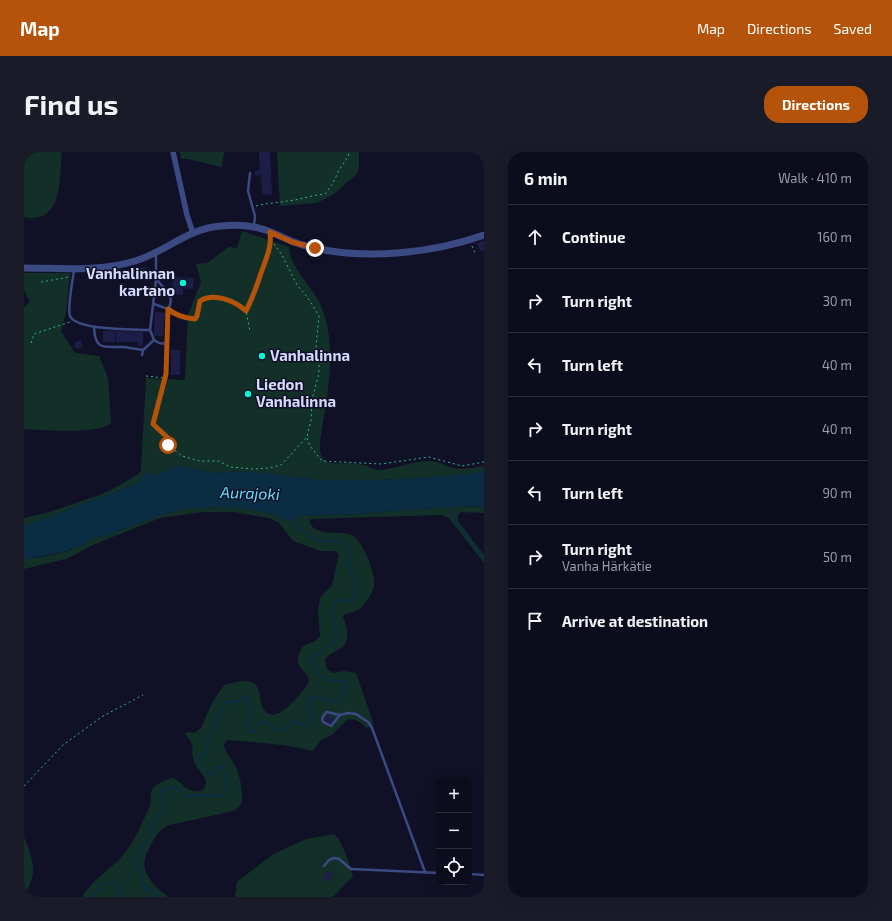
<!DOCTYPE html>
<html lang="en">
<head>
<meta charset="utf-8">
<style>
  :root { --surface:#0c0d1c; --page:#1a1b29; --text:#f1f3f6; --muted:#9a9ca3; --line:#2c2d3b; --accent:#b45309 }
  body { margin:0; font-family:"Exo 2",sans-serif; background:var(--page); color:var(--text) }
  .controls { position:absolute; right:12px; bottom:12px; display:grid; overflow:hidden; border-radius:8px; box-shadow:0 4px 16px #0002 }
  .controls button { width:36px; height:36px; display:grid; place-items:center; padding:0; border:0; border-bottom:1px solid var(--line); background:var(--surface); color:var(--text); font:20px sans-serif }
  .stop { position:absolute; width:12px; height:12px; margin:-9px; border:3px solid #b45309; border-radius:50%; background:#fff }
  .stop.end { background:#b45309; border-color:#fff; box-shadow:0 1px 4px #0008 }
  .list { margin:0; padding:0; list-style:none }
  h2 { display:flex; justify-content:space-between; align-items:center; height:52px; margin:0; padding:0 16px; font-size:17px }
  h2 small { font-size:13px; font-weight:400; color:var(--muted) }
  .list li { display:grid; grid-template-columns:26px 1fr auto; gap:12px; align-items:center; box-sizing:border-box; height:64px; padding:0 16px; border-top:1px solid var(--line) }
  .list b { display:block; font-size:15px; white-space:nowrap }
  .list p { margin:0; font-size:13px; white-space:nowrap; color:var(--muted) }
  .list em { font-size:13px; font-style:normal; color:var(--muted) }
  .icon { flex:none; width:22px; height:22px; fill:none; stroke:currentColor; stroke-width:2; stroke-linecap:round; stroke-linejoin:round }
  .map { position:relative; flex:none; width:460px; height:745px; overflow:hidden; border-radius:16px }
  header { display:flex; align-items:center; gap:24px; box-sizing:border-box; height:56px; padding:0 20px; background:var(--accent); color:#fff }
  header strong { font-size:19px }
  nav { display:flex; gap:22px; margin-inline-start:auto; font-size:14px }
  .intro { display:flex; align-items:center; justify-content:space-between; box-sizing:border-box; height:96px; padding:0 24px }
  h1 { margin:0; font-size:28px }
  .button { padding:10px 18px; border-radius:16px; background:var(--accent); color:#fff; font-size:14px; font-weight:700 }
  main { display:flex; gap:24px; padding:0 24px }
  aside { flex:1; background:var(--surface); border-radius:16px; box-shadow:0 4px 16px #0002 }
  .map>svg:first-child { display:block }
</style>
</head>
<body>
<header>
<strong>Map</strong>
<nav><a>Map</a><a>Directions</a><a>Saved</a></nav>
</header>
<div class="intro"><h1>Find us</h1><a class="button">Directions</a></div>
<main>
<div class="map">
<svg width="460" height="745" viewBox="0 0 460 745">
  <rect width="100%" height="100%" fill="#101126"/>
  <g fill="#133028">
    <path d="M0 0H38C35 25 40 73 0 65Z"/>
    <path d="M156 0H200L198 15 164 7H157Z"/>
    <path d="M253 0H335V17L333 22 310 42 293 51 256 54Z"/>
    <path d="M218 79 265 95C265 115 290 136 297 154 315 196 302 247 296 290 294 319 315 309 335 312 345 313 348 319 358 318 374 316 388 310 403 309 413 308 420 314 430 316 439 318 450 316 460 314V320L424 324 356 328H294L251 322 215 319 192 321 154 314 130 324 117 326 115 331 7 372 0 373V366L22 361 73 344 87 338 116 321 117 317 122 226 161 228 164 163 177 130 172 112 183 111 205 95 213 96Z"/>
    <path d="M0 121H46L42 161 37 179 51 201 75 204 84 226 87 270C80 283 15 278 0 277V155L6 150 0 138Z"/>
    <path d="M436 354 460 355V361L437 360 434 363V369L460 403V411L425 366 417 363 287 367 285 370C294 387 315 376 329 384 339 390 352 422 350 434 350 437 347 442 345 445 339 456 333 460 321 462L319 465C323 475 327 489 317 496 311 500 306 501 301 507L303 517 309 521 320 519 332 521 350 573 342 576C337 570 332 567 324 567L308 583 297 588 289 599C260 592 232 590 203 588L200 593C202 603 210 609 213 618 216 624 220 645 217 652 216 654 212 657 210 659L145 673C134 678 132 683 127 693 117 710 118 719 132 735 135 739 141 740 143 745H58C68 728 86 718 99 703 111 690 118 670 126 654 127 649 126 645 127 640 129 633 140 629 146 626H149C159 631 167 645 180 637L182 631V629C179 621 172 616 170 609 165 596 174 596 161 582L163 580 171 581 177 576 188 551 200 533C208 531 223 526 231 532 237 537 235 549 239 556 250 578 279 540 285 530L284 525 274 512V504L278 495 291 489 296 484 294 461 296 446 308 433 315 402 310 399H297L269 389 255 371 245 366 210 360H179L136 366 69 393 42 407 0 417V408C24 403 52 401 71 384L79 385 137 363 166 356 205 355 236 359 253 364 263 368 273 366 274 364 334 362Z"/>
    <path d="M310 682C317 686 327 716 329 724L309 745H211L213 730 248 703 282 687Z"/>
    <path d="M0 685C9 708 15 721 0 743Z"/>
  </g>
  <path fill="#0b2d44" d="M154 314 192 321 215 319 251 322 294 328H356L424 324 460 320V355L436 354 334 362 274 364 273 366 263 368 253 364 236 359 205 355 166 356 137 363 79 385 71 384C51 401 24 402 0 408V373L7 372 115 331 117 326 123 319 130 324Z"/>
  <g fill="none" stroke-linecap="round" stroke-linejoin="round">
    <g stroke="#0b2d44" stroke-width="2">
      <path d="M429 355V367L460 407"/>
      <path d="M69 745C75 735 78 730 91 730L100 745"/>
      <path d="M135 745 128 738 120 735 118 723 113 714V703L123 687 134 664 141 659 142 653 138 647 139 639 146 636H154L163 645 170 643 198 644C204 635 204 626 199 616L193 614 190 620 184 622 175 609 178 603 184 597V586L190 578 195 560 203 550 217 549 221 545 226 547 227 562 224 576 226 580H230L233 573 241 569C247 572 250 576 256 579L264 576 269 569C275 570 278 574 284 574L287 570 285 548 288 544 312 550 318 544 323 535 321 529C316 528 312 529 307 528 295 528 293 517 288 508 292 498 306 498 311 488 315 480 310 473 309 466 308 461 310 455 311 451L315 448 327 449C340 436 328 424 323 410 328 400 324 388 311 389 304 389 299 391 292 388 290 387 270 372 269 371 268 369 267 367 267 365"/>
    </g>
  </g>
  <g fill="#1c1e47">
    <path d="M235 0H246L248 42 238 43 237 23 231 24V19L236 18Z"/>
    <path d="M460 89V98L457 100 453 91Z"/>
    <path d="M117 115H122V122H116Z"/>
    <path d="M149 125 170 126 169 137 159 136V143L148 142Z"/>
    <path d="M131 160 141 161 139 184H130Z"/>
    <rect x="79" y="179" width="12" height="11"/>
    <path d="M92 179 119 180V194H114V190H92Z"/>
    <path d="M57 188 59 195 52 197 50 191Z"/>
    <rect x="147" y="198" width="9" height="25"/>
    <path d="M304 562 311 568 306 573 299 568Z"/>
    <path d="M303 719 309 722 305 730 299 727Z"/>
  </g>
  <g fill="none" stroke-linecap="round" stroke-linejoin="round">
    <g stroke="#32b68e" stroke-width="1" stroke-dasharray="2 3" stroke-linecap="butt">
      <path d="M232 54C243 51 253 51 263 49 276 48 288 43 301 42L309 31 315 18 324 5 325 0"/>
      <path d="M448 94 451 101"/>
      <path d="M17 130 45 125"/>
      <path d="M175 157 176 149C190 140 211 149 222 159L226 179"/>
      <path d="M222 158C233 137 242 114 247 90"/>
      <path d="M7 191 10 182 46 170"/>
      <path d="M122 224 140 226"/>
      <path d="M141 225 129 272 144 286V293L158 304 176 309H195L206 315 229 317 245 316 257 313 283 285 287 268 288 248 295 221V212L292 194 295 164 284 146 273 133 258 103 247 88"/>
      <path d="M283 286 286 294 298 309 357 312 405 305 438 314 460 310"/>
      <path d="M0 634 39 593 79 564 119 543"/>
    </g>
    <g stroke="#3c4a84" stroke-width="2.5">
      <path d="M226 21 224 39 231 64 230 74"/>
      <path d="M50 118C49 127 43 157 46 164 53 179 111 177 126 178"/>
      <path d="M133 128C141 138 152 144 144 157 152 164 161 166 171 167L174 162"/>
      <path d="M70 175C71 200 81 194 100 195 106 196 113 197 119 198"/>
      <path d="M130 188 135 191 143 192 144 157 130 152"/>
      <path d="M118 203 119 198 130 188 126 178 132 128V102"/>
      <path d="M142 222 143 192"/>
      <path d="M316 563 307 574 299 570C297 565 300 563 303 560L316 563 324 561 332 562 344 570 348 576 401 720"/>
      <path d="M300 714 305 708 310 706 315 707 327 717 415 721"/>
      <path d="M445 722 460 723"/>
    </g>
    <path stroke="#3c4a84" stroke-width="5.5" d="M149 0 163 63 169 81"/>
    <path stroke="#3c4a84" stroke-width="7" d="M0 116C37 116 76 120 111 109 141 100 165 76 197 74 207 73 220 73 230 75 243 77 255 84 267 89 274 92 282 94 290 96 343 108 409 101 460 83"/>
  </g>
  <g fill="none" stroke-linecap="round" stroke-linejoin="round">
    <path stroke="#b45309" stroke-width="5" d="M144 293V286L129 272 142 222 144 157C152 164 161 166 171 167L173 164 176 149C190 140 211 149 222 159 228 147 233 134 237 121 242 107 248 95 246 80L268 90 291 96"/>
  </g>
  <g fill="#07f9d8" stroke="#101126" stroke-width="1.5">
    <circle cx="159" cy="131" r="4"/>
    <circle cx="238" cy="204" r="4"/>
    <circle cx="224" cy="242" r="4"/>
  </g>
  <g text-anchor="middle" stroke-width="3" stroke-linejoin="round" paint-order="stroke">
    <g font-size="15" font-weight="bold" fill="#d6dbfe" stroke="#101126" text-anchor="start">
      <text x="151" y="127" text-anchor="end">Vanhalinnan<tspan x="151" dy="17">kartano</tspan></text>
      <text x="246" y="209">Vanhalinna</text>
      <text x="232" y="238">Liedon<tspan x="232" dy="17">Vanhalinna</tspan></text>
    </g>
    <g font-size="16" font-style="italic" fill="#67dafb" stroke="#101126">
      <text transform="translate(226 341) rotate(2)" y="6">Aurajoki</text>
    </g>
  </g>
</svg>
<div class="controls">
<button>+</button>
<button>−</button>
<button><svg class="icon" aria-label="locate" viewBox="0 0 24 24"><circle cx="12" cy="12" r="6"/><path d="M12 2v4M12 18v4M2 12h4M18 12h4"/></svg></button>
</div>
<div class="stop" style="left:144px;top:293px"></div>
<div class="stop end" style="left:291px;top:96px"></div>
</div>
<aside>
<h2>6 min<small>Walk · 410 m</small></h2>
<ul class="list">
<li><svg class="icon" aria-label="ahead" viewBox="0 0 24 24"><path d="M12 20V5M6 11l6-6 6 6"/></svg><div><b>Continue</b></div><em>160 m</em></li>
<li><svg class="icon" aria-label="right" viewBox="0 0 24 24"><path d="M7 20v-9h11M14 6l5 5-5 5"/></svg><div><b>Turn right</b></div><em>30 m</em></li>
<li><svg class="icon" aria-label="left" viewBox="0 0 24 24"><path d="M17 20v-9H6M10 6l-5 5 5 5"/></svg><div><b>Turn left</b></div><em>40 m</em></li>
<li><svg class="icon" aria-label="right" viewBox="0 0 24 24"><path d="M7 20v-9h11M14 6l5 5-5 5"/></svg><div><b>Turn right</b></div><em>40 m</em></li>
<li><svg class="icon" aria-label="left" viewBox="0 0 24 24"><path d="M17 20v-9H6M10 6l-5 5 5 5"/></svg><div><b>Turn left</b></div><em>90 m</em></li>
<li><svg class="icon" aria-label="right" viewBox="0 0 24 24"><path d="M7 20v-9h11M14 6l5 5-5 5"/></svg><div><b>Turn right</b><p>Vanha Härkätie</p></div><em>50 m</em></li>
<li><svg class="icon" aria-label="arrive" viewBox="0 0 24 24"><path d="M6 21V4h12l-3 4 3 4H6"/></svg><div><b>Arrive at destination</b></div></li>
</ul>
</aside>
</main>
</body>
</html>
